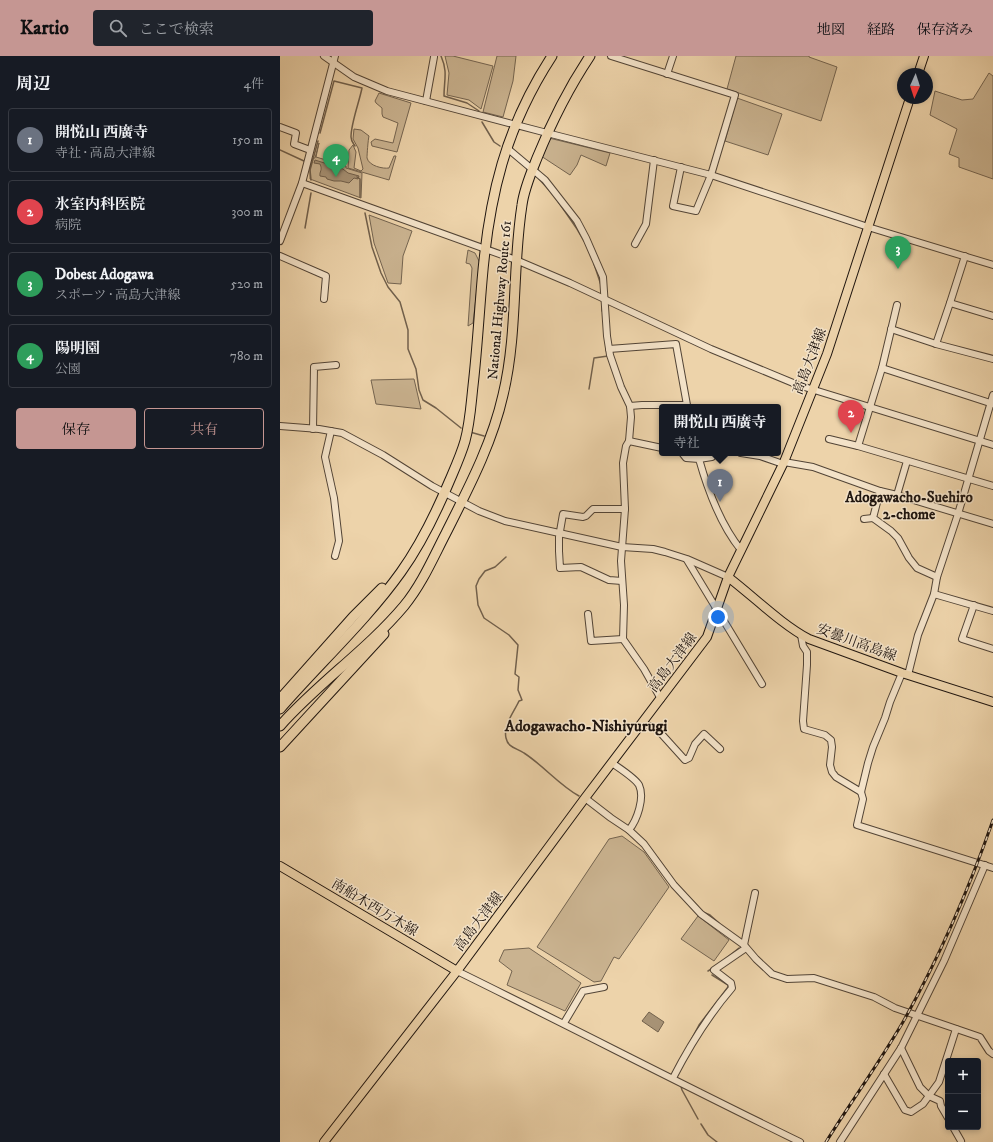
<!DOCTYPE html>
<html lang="ja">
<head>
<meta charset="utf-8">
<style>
  :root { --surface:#171b24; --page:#20242c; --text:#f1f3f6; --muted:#9ea1a6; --line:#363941; --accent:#c59692 }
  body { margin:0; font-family:"IM FELL DW Pica","Noto Serif JP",serif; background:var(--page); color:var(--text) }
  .controls { position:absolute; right:12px; bottom:12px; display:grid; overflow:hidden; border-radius:4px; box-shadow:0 2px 6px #0003 }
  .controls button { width:36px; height:36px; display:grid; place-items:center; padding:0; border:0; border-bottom:1px solid var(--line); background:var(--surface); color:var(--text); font:20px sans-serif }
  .compass { position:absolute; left:617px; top:12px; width:36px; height:36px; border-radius:50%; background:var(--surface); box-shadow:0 2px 6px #0003; rotate:183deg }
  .you { position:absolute; left:438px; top:561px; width:14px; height:14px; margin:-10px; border:3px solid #fff; border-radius:50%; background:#1a73e8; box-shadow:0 0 0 6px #1a73e833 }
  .badge { display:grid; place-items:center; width:26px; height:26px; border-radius:50%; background:var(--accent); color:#fff; font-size:13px; font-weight:700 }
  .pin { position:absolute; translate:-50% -33px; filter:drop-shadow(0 1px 2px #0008) }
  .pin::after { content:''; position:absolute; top:21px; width:14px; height:12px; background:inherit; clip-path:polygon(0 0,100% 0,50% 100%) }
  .popup { position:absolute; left:379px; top:348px; width:122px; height:52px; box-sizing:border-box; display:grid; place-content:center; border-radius:4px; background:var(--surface); filter:drop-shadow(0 1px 3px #0005); font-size:13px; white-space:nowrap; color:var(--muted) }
  .popup b { font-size:15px; color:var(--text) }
  .popup::after { content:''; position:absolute; left:50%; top:100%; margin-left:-8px; border:8px solid transparent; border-top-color:var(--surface) }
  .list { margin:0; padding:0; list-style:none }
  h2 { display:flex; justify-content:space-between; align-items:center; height:52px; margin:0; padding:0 16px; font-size:17px }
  h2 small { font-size:13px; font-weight:400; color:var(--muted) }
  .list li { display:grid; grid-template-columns:26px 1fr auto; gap:12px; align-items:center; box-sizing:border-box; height:64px; margin:0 8px 8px; padding:0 8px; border:1px solid var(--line); border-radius:4px }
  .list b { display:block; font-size:15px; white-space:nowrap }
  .list p { margin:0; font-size:13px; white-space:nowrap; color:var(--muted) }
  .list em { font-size:13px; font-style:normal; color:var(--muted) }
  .actions { display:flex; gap:8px; padding:12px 16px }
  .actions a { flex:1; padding:9px 0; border:1px solid var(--accent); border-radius:4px; text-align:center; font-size:14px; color:var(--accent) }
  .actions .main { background:var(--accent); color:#111 }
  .icon { flex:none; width:22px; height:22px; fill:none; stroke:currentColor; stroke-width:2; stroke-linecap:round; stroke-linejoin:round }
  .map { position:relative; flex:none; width:713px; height:1086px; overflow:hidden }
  header { display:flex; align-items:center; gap:24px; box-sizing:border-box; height:56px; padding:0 20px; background:var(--accent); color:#111 }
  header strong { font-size:19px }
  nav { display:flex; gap:22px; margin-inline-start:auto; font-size:14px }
  .search { width:280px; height:36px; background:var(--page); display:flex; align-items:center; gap:10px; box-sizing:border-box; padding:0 14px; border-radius:4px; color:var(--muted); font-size:15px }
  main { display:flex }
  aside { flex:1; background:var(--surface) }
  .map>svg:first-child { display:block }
</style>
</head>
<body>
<header>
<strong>Kartio</strong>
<div class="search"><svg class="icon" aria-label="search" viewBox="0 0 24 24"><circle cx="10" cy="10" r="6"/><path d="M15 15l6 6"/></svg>ここで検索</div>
<nav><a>地図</a><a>経路</a><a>保存済み</a></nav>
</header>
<main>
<aside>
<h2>周辺<small>4件</small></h2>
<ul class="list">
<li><span class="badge" style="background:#6b7280">1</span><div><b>開悦山 西廣寺</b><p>寺社 · 高島大津線</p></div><em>150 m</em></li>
<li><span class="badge" style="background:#e0444e">2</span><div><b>氷室内科医院</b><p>病院</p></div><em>300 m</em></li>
<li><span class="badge" style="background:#2e9e5b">3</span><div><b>Dobest Adogawa</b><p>スポーツ · 高島大津線</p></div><em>520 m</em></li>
<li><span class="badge" style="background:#2e9e5b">4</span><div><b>陽明園</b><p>公園</p></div><em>780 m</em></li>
</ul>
<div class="actions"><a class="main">保存</a><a>共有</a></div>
</aside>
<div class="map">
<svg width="713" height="1086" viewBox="0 0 713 1086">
  <rect width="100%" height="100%" fill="#edd3aa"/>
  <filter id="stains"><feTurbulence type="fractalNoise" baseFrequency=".005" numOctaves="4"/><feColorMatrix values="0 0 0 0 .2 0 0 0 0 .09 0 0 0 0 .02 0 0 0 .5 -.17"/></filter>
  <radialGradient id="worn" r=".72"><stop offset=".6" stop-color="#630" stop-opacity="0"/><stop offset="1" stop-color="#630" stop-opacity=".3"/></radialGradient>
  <g fill="#cab390" stroke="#746450">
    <path d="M165 0H173L213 10 201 53 189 44 167 39 169 17Z"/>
    <path d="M217 0H236L233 25 223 61 203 56Z"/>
    <path d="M456 0H529V1L557 11 541 65 447 33Z"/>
    <path d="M709 17 713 20V123L679 111V102L669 98 677 73 650 59 655 35 682 44 693 43Z"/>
    <path d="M99 37 131 47 117 96 92 90 91 86 95 83 113 87 118 67 103 61 102 58V52L96 47 95 45Z"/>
    <path d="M457 42 502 58 488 99 445 85Z"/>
    <path d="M74 73 81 74 89 80C88 84 87 99 87 102 89 110 103 113 109 112L114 100H116L109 124 68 112 69 94 73 89 76 96 74 112 81 115 83 113 78 92 73 83Z"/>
    <path d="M269 82 330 97 326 110 301 99 297 109 290 119 261 100Z"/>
    <path d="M39 87 36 101 66 110V112L82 117 81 142 30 123V113L33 102H35Z"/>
    <path d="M89 159 132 175 123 200 121 228 108 227 94 187Z"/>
    <path d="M188 194 195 197 200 207 193 267 188 270 192 212 190 208 186 207Z"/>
    <path d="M134 323 141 353 96 348 91 324Z"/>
    <path d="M342 780 364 796 389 831 339 903 334 901 321 925 314 926 257 891 329 783Z"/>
    <path d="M418 860 449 884 434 905 401 883Z"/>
    <path d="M249 892 301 927 285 955 227 929 232 915 219 905 224 894Z"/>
  </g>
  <g fill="#a79275" stroke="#71604c">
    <path d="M35 104 63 113 68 117 79 120 78 123 74 122 69 127 61 125H54L47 123 46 121 40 120C39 116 43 114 40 108L34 107Z"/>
    <path d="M369 956 384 966 378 976 362 965Z"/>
  </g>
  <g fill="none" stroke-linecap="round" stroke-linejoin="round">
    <g stroke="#71604c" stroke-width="1.5">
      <path d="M161 0C168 16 164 24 164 40L187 47 199 55"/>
      <path d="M202 66 214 86 220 90"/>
      <path d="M40 77 54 25 82 32C79 47 71 67 71 81 71 85 73 87 75 90"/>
      <path d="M0 94 24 105"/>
      <path d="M77 121 80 123V141"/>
      <path d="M259 123 270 135"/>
      <path d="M31 124 30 114 38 85"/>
      <path d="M275 141 297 173 304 185"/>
      <path d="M85 157 92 191 101 217 108 231 120 246 128 274V293L136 313 139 334 143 344 156 352 181 372"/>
      <path d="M25 172 31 137"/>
      <path d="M314 208 321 229"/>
      <path d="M322 249V255"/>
      <path d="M309 333 314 302 328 300V298"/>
      <path d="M190 376 204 380"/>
      <path d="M226 501 215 511 205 515 199 523 196 530 198 549 204 562 229 579 238 589 235 618 239 621 238 634 242 644 239 645C234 656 223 669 226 682 228 692 237 692 244 697 264 710 279 729 299 740"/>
      <path d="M368 789 388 816"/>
      <path d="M395 826 423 856 430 859 439 867"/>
      <path d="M444 904 459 892"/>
      <path d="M428 915 433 912"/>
      <path d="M410 986 419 969 448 931V929L432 919"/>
      <path d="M401 1030 402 1034 418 1063"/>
      <path d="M421 1068 428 1079 437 1086"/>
    </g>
    <g stroke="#524436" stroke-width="8">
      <g id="minor">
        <path d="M44 0 74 21 107 35 267 77 431 119 588 171 713 209"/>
        <path d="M331 0 455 39 431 119 416 155 393 150 401 111"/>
        <path d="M387 18 393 0"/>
        <path d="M146 45 154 1"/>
        <path d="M0 71 16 77 14 88 30 94"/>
        <path d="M227 92 265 124 297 165 306 182 323 221 327 280 330 299 341 331 350 350 351 361 349 385 346 390 343 407 345 453 341 505 344 549 343 583 364 613 381 643"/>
        <path d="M22 127 236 204 290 227 431 293 518 329 713 389"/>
        <path d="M0 185 22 127 55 0"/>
        <path d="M355 188 366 168 374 104"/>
        <path d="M0 200 46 220 44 243"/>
        <path d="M670 247 713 260"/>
        <path d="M611 273 656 288 713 303"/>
        <path d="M656 288 670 247 685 200"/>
        <path d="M329 293 396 288 407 349H362L350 350"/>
        <path d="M602 312 713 348"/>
        <path d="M0 370 39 373 62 377 103 399 152 430 199 455 225 465 342 491 373 493 385 496 407 503 448 521"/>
        <path d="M33 373 34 311 56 309"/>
        <path d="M51 375 45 401 54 442 59 485 55 500"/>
        <path d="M549 383 578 390 713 430"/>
        <path d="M349 385 382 392"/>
        <path d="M578 390 602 312 617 249"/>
        <path d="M402 397 406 402 419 403C428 435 440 468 461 494"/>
        <path d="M461 397 480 400 503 408"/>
        <path d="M419 403 432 401 435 397"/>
        <path d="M504 406 533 411 600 435 617 439 713 468"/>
        <path d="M600 435 593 462 611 475 618 482 629 502 637 512 657 521"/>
        <path d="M617 439 627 405"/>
        <path d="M584 463 593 462"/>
        <path d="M407 504 482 628"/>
        <path d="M342 525 329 524 301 511 280 512 279 495V481L283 458 303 461 306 460 313 453H345"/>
        <path d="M654 538 713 555"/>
        <path d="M694 549 682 583 713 593"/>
        <path d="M308 558 311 585 343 583"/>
        <path d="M521 579 523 590 527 596V609L523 665 524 673 545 679 551 684 552 691 550 709 552 716 556 721 581 736"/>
        <path d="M622 617 610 646 605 662 593 691 588 707 581 736 583 743 577 769 713 812"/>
        <path d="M628 619 638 579 654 538 657 521 678 458 713 339"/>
        <path d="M362 667 377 673 405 704 409 702 415 688 424 678 440 693"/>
        <path d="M332 707C339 712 355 722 359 729 365 742 357 764 349 774"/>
        <path d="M305 742 331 762 349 774 364 788 394 829 421 858 464 889 476 903 492 918 507 923 534 922 594 941 615 952 700 981 709 995 713 998"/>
        <path d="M464 889 475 837"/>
        <path d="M177 915C291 971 405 1030 520 1086"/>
        <path d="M284 967 303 935 324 931"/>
        <path d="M621 992 640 1031 649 1040 660 1045 661 1050 668 1062"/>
        <path d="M604 1018 625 1054 631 1056 643 1048 659 1026 676 973"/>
        <path d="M393 1022C410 989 427 961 452 932L451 927 434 914 466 892"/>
        <path d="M673 1071 681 1085"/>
        <path d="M560 1086 621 992 664 905 705 809"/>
      </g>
    </g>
    <g stroke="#1f150f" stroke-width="10">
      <g id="major">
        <path d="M638 18 644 0"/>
        <path d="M448 521C473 540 502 569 529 583L622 617 713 646"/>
        <path d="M0 810 177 915"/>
        <path d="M44 1086 177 915 305 742 427 581 448 521 504 406 547 298 630 42"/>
      </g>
    </g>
    <g stroke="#1f150f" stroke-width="11">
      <g id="highway">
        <path d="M0 643 73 561 102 532"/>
        <path d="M0 653C40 607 86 565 121 516 141 488 156 457 169 426 175 412 181 399 185 385 190 367 191 348 193 330 197 295 199 260 202 225 209 141 225 72 272 0"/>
        <path d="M0 670C38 627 87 594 124 550 142 528 153 502 166 477 188 433 212 388 223 339 238 277 232 212 242 149 244 133 251 117 257 102 272 65 288 33 310 0"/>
        <path d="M0 691 104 578"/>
      </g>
    </g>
    <use href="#minor" stroke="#f3e2c8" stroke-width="6"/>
    <use href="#major" stroke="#edd3aa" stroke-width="8"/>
    <use href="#highway" stroke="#edd3aa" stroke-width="9"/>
    <g stroke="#1f150f" stroke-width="3">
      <path id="rail" d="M546 1086C571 1046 599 1007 623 966 659 902 689 833 713 764"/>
    </g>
    <use href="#rail" stroke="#f3e2c8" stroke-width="1.5" stroke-dasharray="4.5" stroke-linecap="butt"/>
  </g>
  <g text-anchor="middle" stroke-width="3" stroke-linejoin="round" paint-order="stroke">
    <g font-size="14" fill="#1f150f" stroke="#f3e2c8">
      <text transform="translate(219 244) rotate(-85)" y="5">National Highway Route 161</text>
      <text transform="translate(529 305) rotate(-69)" y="5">高島大津線</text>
      <text transform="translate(577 586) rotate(20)" y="5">安曇川高島線</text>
      <text transform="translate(392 606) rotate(-53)" y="5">高島大津線</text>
      <text transform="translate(95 851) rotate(31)" y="5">南船木西万木線</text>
      <text transform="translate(198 865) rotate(-53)" y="5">高島大津線</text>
    </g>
    <g font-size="15" font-weight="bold" fill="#1f150f" stroke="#f3e2c8">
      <text x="629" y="446">Adogawacho-Suehiro<tspan x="629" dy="17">2-chome</tspan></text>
    </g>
    <g font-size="16" font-weight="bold" fill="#1f150f" stroke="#f3e2c8">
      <text x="306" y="675">Adogawacho-Nishiyurugi</text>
    </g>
  </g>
  <rect width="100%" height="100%" filter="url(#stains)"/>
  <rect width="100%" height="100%" fill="url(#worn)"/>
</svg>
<div class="controls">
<button>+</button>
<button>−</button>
</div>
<svg class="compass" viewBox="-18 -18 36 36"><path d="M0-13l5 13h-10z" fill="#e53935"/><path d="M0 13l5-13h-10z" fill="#9ea1a6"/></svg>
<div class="you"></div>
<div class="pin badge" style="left:440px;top:446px;background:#6b7280">1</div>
<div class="popup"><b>開悦山 西廣寺</b>寺社</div>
<div class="pin badge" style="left:571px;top:377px;background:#e0444e">2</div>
<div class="pin badge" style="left:618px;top:213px;background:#2e9e5b">3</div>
<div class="pin badge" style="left:56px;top:121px;background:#2e9e5b">4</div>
</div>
</main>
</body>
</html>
